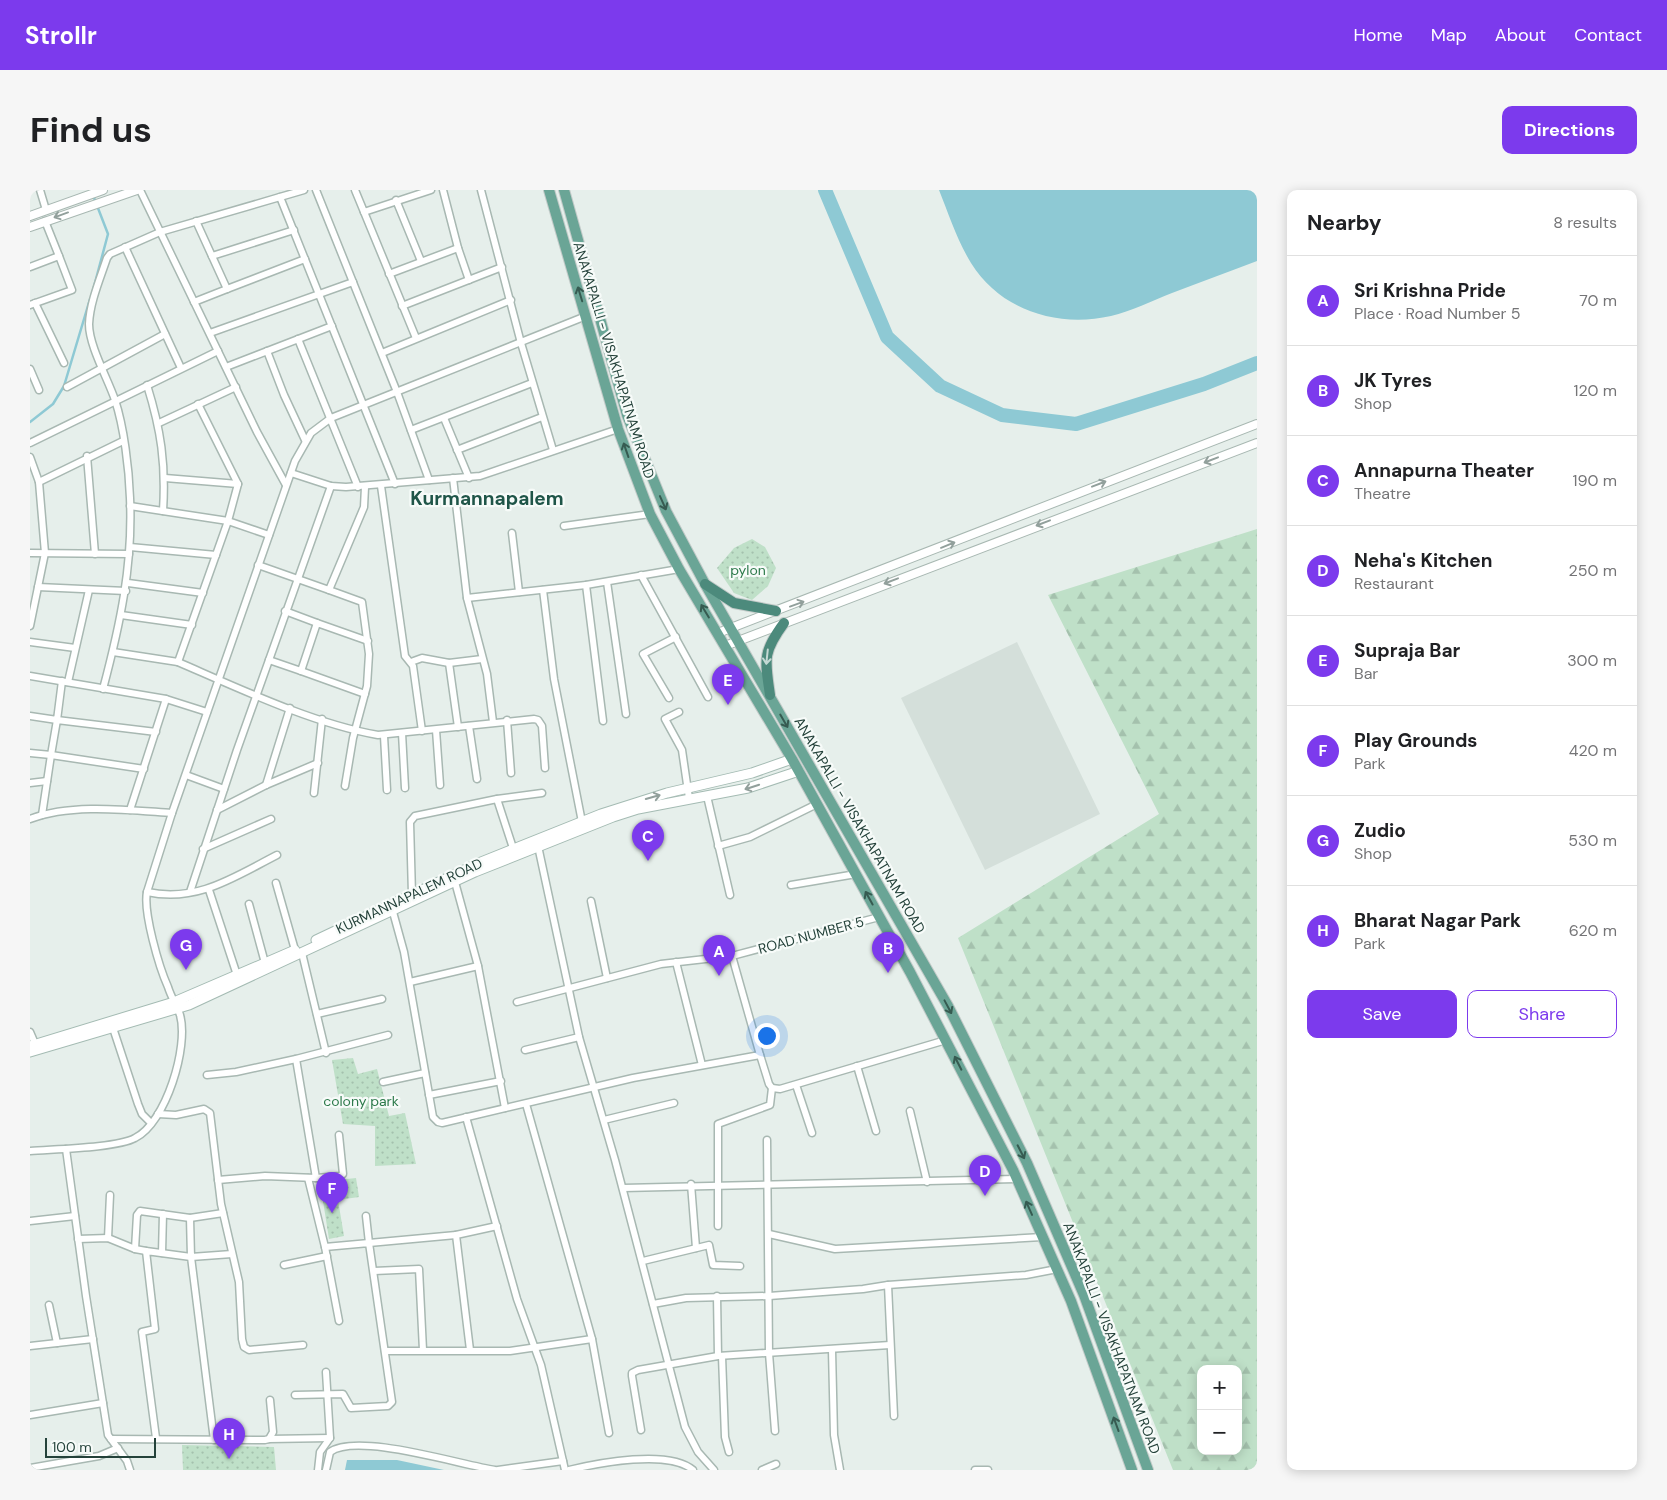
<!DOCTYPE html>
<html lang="en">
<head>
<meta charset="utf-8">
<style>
  :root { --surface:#fff; --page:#f6f6f6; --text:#202124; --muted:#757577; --line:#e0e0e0; --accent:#7c3aed }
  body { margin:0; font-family:"DM Sans",sans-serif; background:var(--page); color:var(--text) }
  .controls { position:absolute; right:15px; bottom:15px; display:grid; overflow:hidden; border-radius:10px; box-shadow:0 2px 12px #0003 }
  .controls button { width:45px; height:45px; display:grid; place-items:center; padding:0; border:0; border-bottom:1px solid var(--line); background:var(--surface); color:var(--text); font:25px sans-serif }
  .scale { position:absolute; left:15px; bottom:12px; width:111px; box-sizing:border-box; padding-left:5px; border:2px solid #24423a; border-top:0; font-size:14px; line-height:18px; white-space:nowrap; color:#24423a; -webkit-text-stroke:4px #f7fbf9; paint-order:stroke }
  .you { position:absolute; left:736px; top:845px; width:18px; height:18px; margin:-12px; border:4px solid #fff; border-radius:50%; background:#1a73e8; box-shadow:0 0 0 8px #1a73e833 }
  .badge { display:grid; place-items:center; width:32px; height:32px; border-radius:50%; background:var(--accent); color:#fff; font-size:16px; font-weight:700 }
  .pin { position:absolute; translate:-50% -41px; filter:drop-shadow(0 1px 2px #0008) }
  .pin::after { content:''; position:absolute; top:26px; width:18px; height:15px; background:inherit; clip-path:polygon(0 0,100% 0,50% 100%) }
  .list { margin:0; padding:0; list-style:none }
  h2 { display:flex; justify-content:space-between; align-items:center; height:65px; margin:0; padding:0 20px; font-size:21px }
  h2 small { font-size:16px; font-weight:400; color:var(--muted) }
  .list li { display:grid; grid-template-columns:32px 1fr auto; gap:15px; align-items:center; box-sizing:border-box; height:90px; padding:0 20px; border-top:1px solid var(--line) }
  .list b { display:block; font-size:19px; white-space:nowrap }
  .list p { margin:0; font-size:16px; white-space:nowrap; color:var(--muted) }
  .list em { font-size:16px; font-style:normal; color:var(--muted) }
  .actions { display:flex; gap:10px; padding:15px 20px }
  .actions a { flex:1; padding:11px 0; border:1px solid var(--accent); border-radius:10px; text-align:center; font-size:18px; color:var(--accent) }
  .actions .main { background:var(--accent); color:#fff }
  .map { position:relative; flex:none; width:1227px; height:1280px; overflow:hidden; border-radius:10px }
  header { display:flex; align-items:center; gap:30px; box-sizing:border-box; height:70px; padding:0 25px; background:var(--accent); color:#fff }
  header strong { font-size:24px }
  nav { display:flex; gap:28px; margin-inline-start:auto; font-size:18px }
  .intro { display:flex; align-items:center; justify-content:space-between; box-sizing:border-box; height:120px; padding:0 30px }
  h1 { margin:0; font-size:35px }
  .button { padding:12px 22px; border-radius:10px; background:var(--accent); color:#fff; font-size:18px; font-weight:700 }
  main { display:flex; gap:30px; padding:0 30px }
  aside { flex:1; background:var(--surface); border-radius:10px; box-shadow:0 2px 12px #0003 }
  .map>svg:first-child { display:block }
</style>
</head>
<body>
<header>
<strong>Strollr</strong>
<nav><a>Home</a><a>Map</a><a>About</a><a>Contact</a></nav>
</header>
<div class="intro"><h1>Find us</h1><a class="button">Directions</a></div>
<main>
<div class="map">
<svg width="1227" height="1280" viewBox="0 0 1227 1280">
  <defs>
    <pattern id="forest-firs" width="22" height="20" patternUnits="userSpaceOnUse" patternTransform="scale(1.25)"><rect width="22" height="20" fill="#bfe0c8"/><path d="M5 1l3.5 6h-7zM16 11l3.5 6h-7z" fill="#a4c1ad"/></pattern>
    <pattern id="park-dots" width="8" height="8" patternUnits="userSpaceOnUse" patternTransform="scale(1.25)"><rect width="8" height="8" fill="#bfe0c8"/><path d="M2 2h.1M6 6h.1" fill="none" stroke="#a4c1ad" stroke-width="1.8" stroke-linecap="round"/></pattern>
  </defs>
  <rect width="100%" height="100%" fill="#e6efeb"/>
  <path fill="#d4dfda" d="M987 452 1070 624 955 680 871 508Z"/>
  <path fill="url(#forest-firs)" fill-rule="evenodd" d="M1227 339V1280H1143L928 748 1129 624 1018 405ZM1171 1179H1208V1261H1171Z"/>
  <g fill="url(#park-dots)">
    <path d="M722 349 735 357 746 378 738 396 722 410 704 403 687 378 704 358Z"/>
    <path d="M323 868 328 884 347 879 359 926 375 923 386 974 345 976V936L313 934 302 870Z"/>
    <path d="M326 988 329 1007 308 1010 314 1046 299 1049 290 992Z"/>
    <path d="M152 1255 244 1257 246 1280H153Z"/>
  </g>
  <g fill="#8ec9d4">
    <path d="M909 0H1227V71C1199 82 1170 92 1142 103 1122 111 1101 121 1081 126 1028 138 971 121 941 73 927 50 919 25 909 0Z"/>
    <path d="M317 1270H367L414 1280H315Z"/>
  </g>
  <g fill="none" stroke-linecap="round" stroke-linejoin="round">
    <g stroke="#8ec9d4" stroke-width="2.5">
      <path d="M61 0 78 44 62 104"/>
      <path d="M0 232 23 214 34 196 60 109"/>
    </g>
    <path stroke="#8ec9d4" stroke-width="14" d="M795 0 857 147 910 196 972 225 1046 234 1174 194 1227 173"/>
    <g stroke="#a8b8b2" stroke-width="9">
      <g id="minor">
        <path d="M10 0 16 20"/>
        <path d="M110 0 227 242 256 295"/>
        <path d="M274 0 250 7 365 294"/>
        <path d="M286 0 367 202 399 290"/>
        <path d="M325 0 386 148"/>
        <path d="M413 0 428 58 439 90"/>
        <path d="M451 0 491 153 523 260"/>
        <path d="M366 10 391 71"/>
        <path d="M334 22 401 0"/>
        <path d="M166 31 197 99 275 69"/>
        <path d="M95 57 151 178"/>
        <path d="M182 66 264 40"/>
        <path d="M0 77 29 66 15 31"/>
        <path d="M359 84 428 58"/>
        <path d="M164 112 197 99"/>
        <path d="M5 113 34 173"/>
        <path d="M0 115 42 100 29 66"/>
        <path d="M372 116 472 77"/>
        <path d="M180 143 323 92"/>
        <path d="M268 149 328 297"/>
        <path d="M237 161 254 205 275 250"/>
        <path d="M352 163 481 110"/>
        <path d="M196 177 302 136"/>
        <path d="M0 179 9 200"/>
        <path d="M117 195C131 240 136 274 133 321"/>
        <path d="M37 197 135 144"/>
        <path d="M168 214 208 294 198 331 239 345"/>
        <path d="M414 228 439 288"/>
        <path d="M129 233 206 197"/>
        <path d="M381 240 502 193"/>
        <path d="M0 253 188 161"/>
        <path d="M427 260 512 227"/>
        <path d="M57 266 65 364"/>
        <path d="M0 267 9 292 15 363 0 436"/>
        <path d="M261 283 301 296 316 297 450 286 588 239"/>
        <path d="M135 288 208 294"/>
        <path d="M423 288 437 408 556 395 649 379"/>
        <path d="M9 292 93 251"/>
        <path d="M351 296 375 466 383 476 392 541"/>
        <path d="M534 336 620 324"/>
        <path d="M482 343 489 402"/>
        <path d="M100 357 186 365"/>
        <path d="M0 363 99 364"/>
        <path d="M228 375 299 400"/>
        <path d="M611 385 678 507"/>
        <path d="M577 392 596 524"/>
        <path d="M98 393 173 403"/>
        <path d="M556 395 573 531"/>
        <path d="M8 397 96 401"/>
        <path d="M513 400 524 489 552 632"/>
        <path d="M437 408 457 484 463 532"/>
        <path d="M255 421 287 433"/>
        <path d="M91 425 162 435"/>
        <path d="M0 452 45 458"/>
        <path d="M83 462 148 472 198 331 100 316"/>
        <path d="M239 470 271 481"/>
        <path d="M148 472C208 498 284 534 348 545L504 529 508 530 512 536 515 578"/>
        <path d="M381 472 392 468 419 473 452 469"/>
        <path d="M419 473 428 537"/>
        <path d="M0 486 136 509 177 522"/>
        <path d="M38 492 59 400"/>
        <path d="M73 499C90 435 103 375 100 308 99 279 94 237 85 210 78 189 59 156 59 134 60 112 70 89 77 68L80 64 130 42 250 7"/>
        <path d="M335 504 271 481 287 433 338 451"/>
        <path d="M639 508 613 464 646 447"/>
        <path d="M649 522 635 529 652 560 659 608"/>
        <path d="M0 526 27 530 32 491"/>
        <path d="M477 530 481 583"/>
        <path d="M439 536 447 589"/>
        <path d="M406 540 410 595"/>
        <path d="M372 543 375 598"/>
        <path d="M354 546 357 600"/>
        <path d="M0 563 21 565 27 530 126 542"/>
        <path d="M156 585 194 599"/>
        <path d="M0 593 17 591"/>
        <path d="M236 595 260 518"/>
        <path d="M315 596 323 548 337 496 339 464 332 412 299 400 334 317 335 297"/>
        <path d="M284 603 292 529"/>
        <path d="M677 606 700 705"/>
        <path d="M467 609 483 658"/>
        <path d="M100 620 136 509"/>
        <path d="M187 620 236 595 288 573"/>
        <path d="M12 625 21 565 114 579"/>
        <path d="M0 629C41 613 98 620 142 623"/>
        <path d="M508 656 549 847 585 970 655 1237 668 1262 684 1280"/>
        <path d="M688 656 720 647 787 614"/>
        <path d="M173 659 241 629"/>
        <path d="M425 692 448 776 475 918"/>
        <path d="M246 693 265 760"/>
        <path d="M761 695 826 684"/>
        <path d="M179 700 207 785"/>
        <path d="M117 702C167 713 204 687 247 665"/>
        <path d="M160 702 207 560 301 296"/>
        <path d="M382 705 380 632 385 626 467 609 512 603"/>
        <path d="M561 711 577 788"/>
        <path d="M219 714 235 773"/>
        <path d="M363 722 374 762 403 927 408 932 412 933 603 888 730 865 702 766"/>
        <path d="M272 763 296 863"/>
        <path d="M646 772 672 875"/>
        <path d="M380 792 448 776"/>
        <path d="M487 812 631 774 702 766 849 727"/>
        <path d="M287 824 352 809"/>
        <path d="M83 838 108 914 112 924 121 933"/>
        <path d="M0 842 6 856"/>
        <path d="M495 860 549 847"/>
        <path d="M730 865 739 894 742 898 750 899 916 850"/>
        <path d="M827 876 846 941"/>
        <path d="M177 885 206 882 266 869 358 845"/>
        <path d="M353 892 395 883"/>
        <path d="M766 895 782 943"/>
        <path d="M399 905 471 891"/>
        <path d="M496 914 562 1149 579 1243"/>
        <path d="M880 921 897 992"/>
        <path d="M128 924 146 925 174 919 180 923 191 1014 209 1092 212 1149 214 1157 219 1160 273 1155"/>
        <path d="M436 927 487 1109 511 1175 535 1280"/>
        <path d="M574 930 644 913"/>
        <path d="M737 950 739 1163 745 1241"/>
        <path d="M36 959 56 1106 78 1245 97 1271 100 1280"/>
        <path d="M0 961C23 959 87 958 105 948 136 933 159 856 150 825 147 816 141 807 138 797 129 777 113 722 117 702L142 623 265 271 281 243 301 228 556 126"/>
        <path d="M278 988 295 1057 309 1131"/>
        <path d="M286 988 310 986 313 984 309 945"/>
        <path d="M188 990 235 986 286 988 266 869"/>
        <path d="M661 994 666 1058"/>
        <path d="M593 998 986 989"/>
        <path d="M336 1026 339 1053 426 1045"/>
        <path d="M160 1028 161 1067 202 1064"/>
        <path d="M0 1031 45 1026"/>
        <path d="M688 1036V934L740 915 742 898"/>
        <path d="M739 1044 805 1059 1012 1047"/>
        <path d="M78 1048 80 1005"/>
        <path d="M48 1049 78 1048 105 1059 116 1061"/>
        <path d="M105 1059 107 1025 110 1021 160 1028 193 1023"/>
        <path d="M132 1063 133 1024"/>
        <path d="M613 1071 679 1055 683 1075 710 1076"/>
        <path d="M254 1075 297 1066"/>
        <path d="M344 1081 389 1079 393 1160"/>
        <path d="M858 1095 864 1226"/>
        <path d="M687 1106 688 1166"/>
        <path d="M623 1114 656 1108 739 1106 833 1099 858 1095 996 1085 1027 1079"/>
        <path d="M19 1115 27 1153"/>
        <path d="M0 1156 63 1149"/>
        <path d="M440 1160 426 1045 467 1036"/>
        <path d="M802 1160 804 1245 810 1280"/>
        <path d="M355 1161H480L562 1149"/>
        <path d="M692 1166 695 1247 699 1262"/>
        <path d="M265 1205 313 1204 321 1218 358 1216 362 1212 339 1053 295 1057"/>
        <path d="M0 1225 73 1213"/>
        <path d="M611 1240 602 1186V1183L608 1180 688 1166 860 1155"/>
        <path d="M126 1248 112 1142 125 1139 116 1061 161 1067 184 1250"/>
        <path d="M81 1249 235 1250 239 1249 243 1242 240 1210"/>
        <path d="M239 1249 300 1248"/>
        <path d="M0 1278 69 1266 88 1258"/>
        <path d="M288 1280 290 1262 300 1248 296 1182"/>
        <path d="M296 1280 300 1262C327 1242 431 1275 465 1280"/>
        <path d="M468 1280 533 1271"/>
        <path d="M539 1280C568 1273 639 1259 663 1280"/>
        <path d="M732 1280 746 1274"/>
        <path d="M945 1280H958"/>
      </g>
    </g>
    <g stroke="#a8b8b2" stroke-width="10">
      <g id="tertiary">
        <path d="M0 26 73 0"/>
        <path d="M0 37 107 0"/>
        <path d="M688 443 1227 234"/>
        <path d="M695 456 1227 253"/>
      </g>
    </g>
    <g stroke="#a4bbb3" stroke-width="11">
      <g id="secondary">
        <path d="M286 750 451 672 571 624 637 603 722 583 762 569"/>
        <path d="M0 856 144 812 265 760"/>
        <path d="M0 862 159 815 445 682 583 627 608 619 718 598 769 581"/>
      </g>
    </g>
    <g stroke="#c2cac8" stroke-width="12">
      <g id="primary">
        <path d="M519 0 588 239 620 324 649 379 762 569 880 782 983 980 1041 1111 1102 1280"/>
        <path d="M534 0 597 225 636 321 675 394 918 816 997 973 1054 1105 1118 1280"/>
      </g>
    </g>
    <g stroke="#c2cac8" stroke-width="12">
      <g id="trunk">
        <path d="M675 394 704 413 746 421"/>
        <path d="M740 505C735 470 732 463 754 433"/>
      </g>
    </g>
    <use href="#minor" stroke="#fff" stroke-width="6"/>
    <use href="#tertiary" stroke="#fff" stroke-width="8"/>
    <use href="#secondary" stroke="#fff" stroke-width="9"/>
    <use href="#primary" stroke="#6aa596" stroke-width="10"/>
    <use href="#trunk" stroke="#4c8a7c" stroke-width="10"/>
  </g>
  <defs><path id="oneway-shaft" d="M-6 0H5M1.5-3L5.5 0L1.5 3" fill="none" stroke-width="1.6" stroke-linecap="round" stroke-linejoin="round" transform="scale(1.25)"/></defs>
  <g stroke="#92a09c">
    <use href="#oneway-shaft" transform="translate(31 25) rotate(160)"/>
    <use href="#oneway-shaft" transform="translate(1181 270) rotate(159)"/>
    <use href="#oneway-shaft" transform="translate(1069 294) rotate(-21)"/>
    <use href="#oneway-shaft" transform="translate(1013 333) rotate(159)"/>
    <use href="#oneway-shaft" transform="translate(918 355) rotate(-22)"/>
    <use href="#oneway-shaft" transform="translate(861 391) rotate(159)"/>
    <use href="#oneway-shaft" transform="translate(767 414) rotate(-20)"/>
    <use href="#oneway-shaft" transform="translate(722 597) rotate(162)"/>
    <use href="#oneway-shaft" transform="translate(623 607) rotate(-16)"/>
  </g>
  <g stroke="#365b51">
    <use href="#oneway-shaft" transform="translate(550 104) rotate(-107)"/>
    <use href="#oneway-shaft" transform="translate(596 260) rotate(-109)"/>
    <use href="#oneway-shaft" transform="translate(633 313) rotate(66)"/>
    <use href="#oneway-shaft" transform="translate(675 421) rotate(-121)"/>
    <use href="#oneway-shaft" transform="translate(754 531) rotate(60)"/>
    <use href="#oneway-shaft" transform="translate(839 708) rotate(-119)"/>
    <use href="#oneway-shaft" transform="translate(918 817) rotate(62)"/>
    <use href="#oneway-shaft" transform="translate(928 873) rotate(-117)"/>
    <use href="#oneway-shaft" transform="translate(991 962) rotate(63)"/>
    <use href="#oneway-shaft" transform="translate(999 1018) rotate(-114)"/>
    <use href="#oneway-shaft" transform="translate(1086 1234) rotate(-110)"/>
  </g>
  <use stroke="#c4d9d4" href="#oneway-shaft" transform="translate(737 467) rotate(96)"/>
  <g text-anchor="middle" stroke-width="4.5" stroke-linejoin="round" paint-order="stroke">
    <g font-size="14" fill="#24423a" stroke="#f7fbf9">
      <text transform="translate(584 170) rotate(73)" y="5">ANAKAPALLI - VISAKHAPATNAM ROAD</text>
      <text transform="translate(830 635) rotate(60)" y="5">ANAKAPALLI - VISAKHAPATNAM ROAD</text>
      <text transform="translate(379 706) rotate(-25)" y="5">KURMANNAPALEM ROAD</text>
      <text transform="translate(781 745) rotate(-15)" y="5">ROAD NUMBER 5</text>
      <text transform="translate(1082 1148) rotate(69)" y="5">ANAKAPALLI - VISAKHAPATNAM ROAD</text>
    </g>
    <g font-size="14" fill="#2d7a4b" stroke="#f7fbf9">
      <text x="718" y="385">pylon</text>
      <text x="331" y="916">colony park</text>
    </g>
    <g font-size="19" font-weight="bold" fill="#1f5548" stroke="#f7fbf9">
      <text x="457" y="315">Kurmannapalem</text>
    </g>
  </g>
</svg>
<div class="controls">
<button>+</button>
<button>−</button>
</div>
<div class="scale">100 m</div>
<div class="you"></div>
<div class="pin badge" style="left:689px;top:786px">A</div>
<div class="pin badge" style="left:858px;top:783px">B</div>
<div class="pin badge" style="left:618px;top:671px">C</div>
<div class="pin badge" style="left:955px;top:1006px">D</div>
<div class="pin badge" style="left:698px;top:515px">E</div>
<div class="pin badge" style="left:302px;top:1023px">F</div>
<div class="pin badge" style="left:156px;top:780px">G</div>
<div class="pin badge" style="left:199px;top:1269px">H</div>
</div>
<aside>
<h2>Nearby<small>8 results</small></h2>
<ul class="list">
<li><span class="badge">A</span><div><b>Sri Krishna Pride</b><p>Place · Road Number 5</p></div><em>70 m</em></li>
<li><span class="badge">B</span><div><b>JK Tyres</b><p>Shop</p></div><em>120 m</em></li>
<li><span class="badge">C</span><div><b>Annapurna Theater</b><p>Theatre</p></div><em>190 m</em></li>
<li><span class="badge">D</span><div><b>Neha's Kitchen</b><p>Restaurant</p></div><em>250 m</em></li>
<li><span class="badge">E</span><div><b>Supraja Bar</b><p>Bar</p></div><em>300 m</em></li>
<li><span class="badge">F</span><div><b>Play Grounds</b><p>Park</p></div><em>420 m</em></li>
<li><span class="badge">G</span><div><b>Zudio</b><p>Shop</p></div><em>530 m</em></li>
<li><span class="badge">H</span><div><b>Bharat Nagar Park</b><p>Park</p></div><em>620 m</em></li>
</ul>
<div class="actions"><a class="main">Save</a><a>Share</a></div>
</aside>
</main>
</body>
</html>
